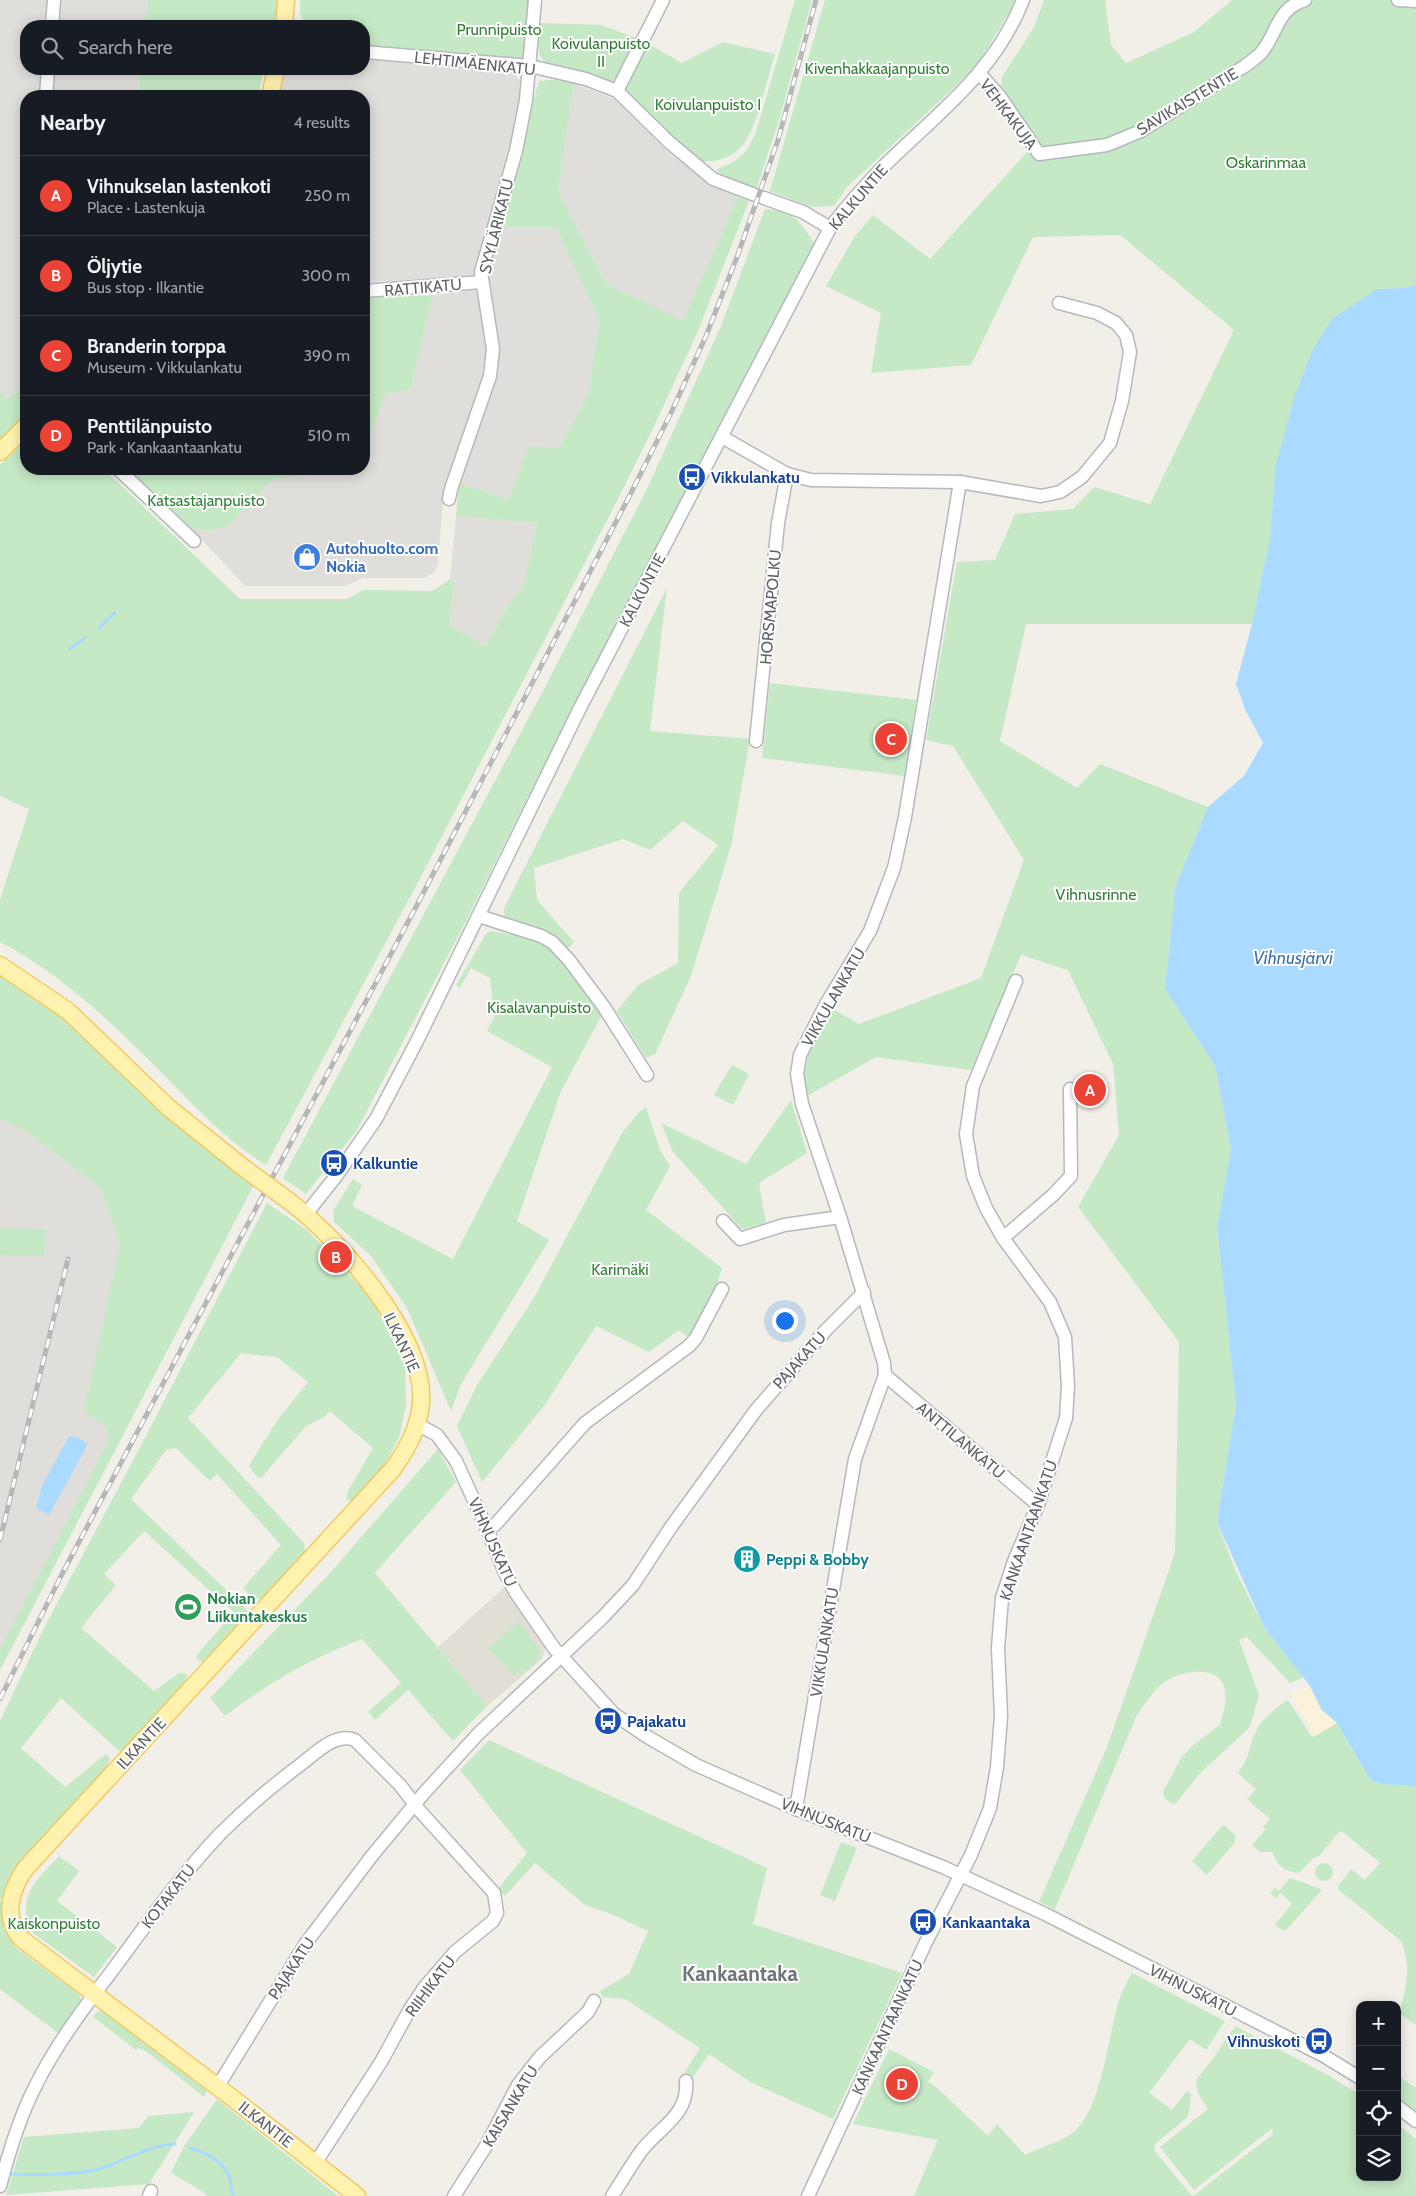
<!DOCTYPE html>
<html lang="en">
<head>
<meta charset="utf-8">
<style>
  :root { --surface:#171b24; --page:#20242c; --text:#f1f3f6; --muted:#9ea1a6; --line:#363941; --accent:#ea4335 }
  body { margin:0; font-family:Cabin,sans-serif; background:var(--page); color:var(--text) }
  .controls { position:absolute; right:15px; bottom:15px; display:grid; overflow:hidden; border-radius:10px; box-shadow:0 2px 12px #0003 }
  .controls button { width:45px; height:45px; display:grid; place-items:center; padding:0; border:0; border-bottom:1px solid var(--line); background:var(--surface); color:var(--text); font:25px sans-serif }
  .you { position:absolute; left:784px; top:1320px; width:18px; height:18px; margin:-12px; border:4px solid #fff; border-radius:50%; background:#1a73e8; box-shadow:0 0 0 8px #1a73e833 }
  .badge { display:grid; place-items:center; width:32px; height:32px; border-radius:50%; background:var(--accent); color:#fff; font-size:16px; font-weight:700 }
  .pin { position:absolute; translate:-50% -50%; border:2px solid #fff; box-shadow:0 1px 5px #0006 }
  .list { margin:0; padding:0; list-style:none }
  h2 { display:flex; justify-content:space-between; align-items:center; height:65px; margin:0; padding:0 20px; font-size:21px }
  h2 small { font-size:16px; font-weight:400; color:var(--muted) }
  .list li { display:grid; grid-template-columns:32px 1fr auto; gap:15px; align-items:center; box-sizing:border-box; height:80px; padding:0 20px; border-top:1px solid var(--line) }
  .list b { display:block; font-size:19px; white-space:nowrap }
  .list p { margin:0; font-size:16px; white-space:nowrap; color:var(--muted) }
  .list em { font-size:16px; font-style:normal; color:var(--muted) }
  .icon { flex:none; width:28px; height:28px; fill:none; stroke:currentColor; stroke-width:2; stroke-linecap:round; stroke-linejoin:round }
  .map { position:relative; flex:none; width:1416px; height:2196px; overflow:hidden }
  .search { position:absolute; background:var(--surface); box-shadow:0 2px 12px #0003; left:20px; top:20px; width:350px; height:55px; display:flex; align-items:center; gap:12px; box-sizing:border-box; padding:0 18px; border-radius:20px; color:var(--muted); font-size:19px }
  .panel { position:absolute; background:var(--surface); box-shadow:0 2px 12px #0003; left:20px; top:90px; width:350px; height:385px; border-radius:20px }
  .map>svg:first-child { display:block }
</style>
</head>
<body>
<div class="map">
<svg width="1416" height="2196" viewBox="0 0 1416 2196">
  <rect width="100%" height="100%" fill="#f1efe8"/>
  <g fill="#e0deda">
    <path d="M0 0H148L145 26H26V69H141L138 96H26V384L6 399 0 391Z"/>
    <path d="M364 59 514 73 522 83 509 152 477 269 473 275 469 277 369 282 364 291V96H278L285 69H364Z"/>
    <path d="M574 83 614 99 670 154 712 185 738 197 683 322 606 283 558 192Z"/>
    <path d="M556 227 599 318 588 396 558 448 529 446 508 499 459 483 491 392 486 274 499 228Z"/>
    <path d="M474 290 477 291 487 349 485 373 480 392 444 486 438 565 434 572 424 578H363L344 586H245L191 528 207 531 228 526 273 479 356 472 357 469H364V452L386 394 410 390 433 295Z"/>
    <path d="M456 516 537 523 524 585 508 605 486 646 450 626 454 582 450 579Z"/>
    <path d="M0 1119 25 1130 101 1189 120 1244 103 1424 111 1438 0 1650Z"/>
  </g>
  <path fill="#e1ded6" d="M505 1587 544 1645 545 1650 541 1660 487 1706 438 1647Z"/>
  <g fill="#c5e8c5">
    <path d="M148 0H277L275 26H145Z"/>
    <path d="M300 0H530L526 55 521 60 364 47V26H306L300 13Z"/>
    <path d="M795 0H812L779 120 756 190 728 179 717 171V169C739 161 745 155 755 135Z"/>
    <path d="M825 0H1015L1013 6 976 67 847 187 834 206 812 207 770 191Z"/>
    <path d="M1044 0H1105L1111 45 1126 63 1194 32 1232 0H1416V285L1405 288 1377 289 1275 468 1270 538 1252 624H1026L1000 741 1077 788 1100 764 1208 807 1175 888 1165 989 1215 1066 1231 1149 1217 1227 1236 1404 1217 1522 1235 1570 1264 1627 1304 1677 1290 1683 1247 1637 1239 1640 1259 1695 1250 1726 1245 1732 1201 1772 1176 1803 1172 1804 1164 1797 1163 1792 1181 1758 1192 1746 1220 1725C1229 1698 1231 1669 1194 1672 1183 1673 1172 1676 1162 1684 1151 1693 1144 1705 1136 1717L1055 1909 1039 1902 1107 1747 1175 1553 1179 1342 1078 1207 1119 1135 1113 1064 1068 970 1021 955 971 1070 876 1057 807 1096 804 1077 808 1055 833 1009 859 1024 981 978 1024 860 953 746 926 740 957 562 995 560 1015 514 1073 509 1094 487 1150 504 1234 330 1120 235 1033 237 971 365 871 373 881 313 826 286 855 236 873 215 930 259 1038 140 1001 86 1002 77 1034 27Z"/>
    <path d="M540 23 601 25 639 39 619 79 607 82 547 64C534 54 539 38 540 23Z"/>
    <path d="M723 42 775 54C768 76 756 132 741 147 731 158 714 164 699 160 687 156 641 106 629 94L626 89 627 83 647 43 682 63Z"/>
    <path d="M141 69H264L258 96H138Z"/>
    <path d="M559 79 574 83 558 192 606 283 683 321 738 197 749 201 698 331 657 420 616 503 416 886 266 1165C227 1141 195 1107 164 1075 113 1024 64 976 0 942V900L29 809 0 796V465L26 440V469H104L240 599H347L363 590 432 591 450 579 454 582 450 626 486 646 508 605 524 585 537 523 456 516 459 483 508 499 529 446 558 448 588 396 599 319 556 227 499 228 539 81Z"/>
    <path d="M765 209C795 213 798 218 814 243L571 710 467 919 357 1130 306 1194 283 1178 544 689 647 489 721 326Z"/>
    <path d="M433 295 410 390 386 394 364 452V298Z"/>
    <path d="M26 384V417L0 443V391L6 399Z"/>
    <path d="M129 469H357L356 472 273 479 228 526 207 531 191 528Z"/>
    <path d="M667 588 650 731 750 739 731 846 691 976 655 1054 646 1058 617 1011 638 985 678 963 679 893 718 845 683 821 650 850 623 839 534 868 537 900 574 942 568 948 541 928 505 917 504 908Z"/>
    <path d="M770 683 916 700 905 776 762 758Z"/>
    <path d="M491 931 537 939 556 954 603 1013 561 1091 517 1221 549 1240 461 1384 451 1411 407 1308 371 1256 334 1222 333 1211 353 1179 362 1185 352 1206 453 1259 552 1067 487 1031 494 1017 490 978 471 968 460 988 456 985 486 934Z"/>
    <path d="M0 974 86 1035 135 1085 185 1132 254 1185 0 1670V1650L110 1438 103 1424 84 1412 120 1244 101 1189 25 1130 0 1119Z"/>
    <path d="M732 1065 749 1074 733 1105 714 1095Z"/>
    <path d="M791 1100 807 1153 759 1183 766 1223 742 1229 673 1152 661 1123 746 1164Z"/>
    <path d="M646 1107 660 1150 670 1166 646 1210 722 1268 714 1293 689 1338 679 1330 649 1352 596 1326 544 1406 482 1482 457 1426 476 1387 535 1296 622 1133 639 1112Z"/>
    <path d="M267 1203 308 1231 371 1298 405 1364 406 1405 399 1438 382 1469 353 1502 346 1499 348 1491 373 1448 330 1411 323 1418 306 1426 261 1478 257 1477 249 1466 251 1462 279 1418 308 1382 277 1357 241 1353 188 1418 304 1543 305 1550 302 1558 263 1600 253 1598 243 1588 281 1545 217 1474 210 1481 176 1448 166 1450 131 1499 248 1611 247 1617 206 1662H201L196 1658 197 1655 234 1612 144 1531 104 1574 116 1585 81 1628 154 1691 179 1673 187 1674V1683L125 1750 119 1751 61 1698 21 1748 65 1787 106 1754 110 1759 106 1770 13 1870 1 1900 3 1928 16 1948 79 1994 82 2004 59 2034 0 1989V1721L44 1628 137 1453Z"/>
    <path d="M0 1228 46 1229 44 1256 0 1255Z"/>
    <path d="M438 1449 456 1482 375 1573 487 1706 453 1741 408 1690 375 1720 368 1712 401 1683 362 1639C310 1659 270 1682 225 1716L210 1698 329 1574Z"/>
    <path d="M519 1621 540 1650 539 1659 520 1675 518 1671 513 1675 489 1648Z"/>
    <path d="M1288 1700 1312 1737 1337 1723 1371 1781C1386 1786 1401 1784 1416 1787V2025L1400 2014C1405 1987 1413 1968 1401 1941L1338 1889V1886L1351 1869 1365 1880 1380 1863 1342 1831 1339 1832 1319 1856 1312 1859 1299 1873C1283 1871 1279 1867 1272 1852H1260L1252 1845 1266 1829 1263 1827 1270 1819 1247 1799 1256 1789 1238 1773C1250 1758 1248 1749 1255 1733 1261 1719 1275 1709 1288 1700Z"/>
    <path d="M489 1740 767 1868 753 1924 902 1973 833 2119 752 2083 709 2054 693 2077 684 2073 700 2048 625 1999 602 1997 600 1991 629 1974 648 1931 611 1914 585 1905 535 1863 505 1896 498 1889 527 1853 460 1770Z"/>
    <path d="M1223 1825 1235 1835V1842L1207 1875 1192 1861Z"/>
    <path d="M841 1842 857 1848 835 1901 820 1895Z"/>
    <path d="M59 1856 79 1871 57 1901 117 1947 94 1977 33 1933C15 1898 36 1880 59 1856Z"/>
    <circle cx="1324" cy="1872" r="9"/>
    <path d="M1290 1878 1321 1889V1891L1286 1930H1282L1275 1924 1292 1904 1281 1893 1276 1898 1270 1893 1275 1888 1279 1891Z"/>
    <path d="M1132 1973 1225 2021 1206 2050 1190 2039 1149 2093 1172 2110 1187 2091 1191 2094 1189 2113 1186 2118 1155 2144 1154 2150 1192 2196H914L938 2140 853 2124 889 2049 934 2072 928 2082 936 2087 988 2136 997 2124 1025 2155C1041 2146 1062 2143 1076 2130 1103 2103 1108 2034 1120 1997 1123 1989 1128 1981 1132 1973Z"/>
    <path d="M103 2011 207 2091 204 2097 146 2051 138 2048 136 2050 93 2017 97 2012Z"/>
    <path d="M1235 2026 1324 2073 1360 2095V2177H1397V2124L1416 2139V2196H1193L1272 2135 1273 2131 1271 2129 1194 2190 1160 2147 1208 2109 1198 2093 1196 2080 1214 2057Z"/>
    <path d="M1397 2075 1416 2088V2113L1397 2097Z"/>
    <path d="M217 2099 338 2196H206L205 2193 171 2173 183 2148Z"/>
    <path d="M194 2112 149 2184 6 2195 24 2137 139 2128 148 2116Z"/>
  </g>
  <path fill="#fbf3d9" d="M1310 1686 1321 1709 1337 1723 1315 1736 1290 1694Z"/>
  <g fill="#aadaff">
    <path d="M1416 285V1787C1401 1784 1386 1786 1371 1781L1337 1723 1321 1709 1310 1686 1264 1627 1217 1522 1236 1404 1217 1227 1231 1149 1215 1066 1165 989 1175 888 1208 807 1244 776 1263 743 1245 709 1236 684 1252 624 1270 538 1275 468 1295 395 1313 349 1332 319 1377 289 1405 288Z"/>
    <path d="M69 1436 78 1438 88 1444 49 1515 36 1508 42 1486Z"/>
  </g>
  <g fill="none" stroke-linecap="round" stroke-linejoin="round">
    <g stroke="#aadaff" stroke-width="3">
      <path d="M99 628 115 612"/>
      <path d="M69 649 85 638"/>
      <path d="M190 2148C204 2151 224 2162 229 2176 232 2183 230 2190 234 2196"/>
      <path d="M11 2174C33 2175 73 2175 95 2170 122 2163 147 2145 175 2144"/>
    </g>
    <g stroke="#b5b8bc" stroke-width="15">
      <g id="minor">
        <path d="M1398 0 1416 1"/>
        <path d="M52 26 54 0"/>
        <path d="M364 52 530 66 586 79 617 91 669 142 713 179 755 195"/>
        <path d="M980 74 1001 98 1039 154 1107 145 1141 131 1245 66C1250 62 1256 58 1261 53 1278 33 1276 9 1305 0"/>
        <path d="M617 91 663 0"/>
        <path d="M46 96 48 69"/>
        <path d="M764 198 803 212 830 228"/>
        <path d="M364 291 482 282"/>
        <path d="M722 437 787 474 811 480 960 482 1041 496 1060 492 1082 477 1110 443 1122 401 1130 352 1126 335 1116 323 1097 313 1059 303"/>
        <path d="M118 469 194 541"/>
        <path d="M449 499 451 489 490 376 493 349 481 272 516 151 526 100 535 0"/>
        <path d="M756 741 778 523 787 474"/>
        <path d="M479 916 541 936 552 942 569 960 604 1007 647 1075"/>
        <path d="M306 1214 337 1175 376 1119 416 1043 579 710 830 228C847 206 865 185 885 165 939 112 995 72 1023 0"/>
        <path d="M723 1221 740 1239 784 1225 840 1217"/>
        <path d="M1003 1238 1053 1195 1071 1176 1070 1089"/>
        <path d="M885 1375 1038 1505"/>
        <path d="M417 1424 437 1435 456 1461 487 1529 505 1573 516 1593 554 1648 614 1714 646 1736 696 1765 796 1809 943 1867 1045 1914 1324 2056 1360 2078"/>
        <path d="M487 1529 495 1525 585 1423 689 1346 696 1338 722 1289"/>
        <path d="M796 1809 855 1459 885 1375 884 1363 841 1220 802 1104 797 1074 800 1055 826 1004 870 931 894 868 905 817 960 482"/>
        <path d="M218 2086 306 1943 371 1857 424 1793 479 1733 603 1617 633 1585 671 1527 756 1410 826 1330 864 1292"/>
        <path d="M1397 2106 1416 2121"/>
        <path d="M0 2186C9 2152 19 2118 35 2087 56 2044 86 2005 115 1967 148 1922 181 1875 220 1834 245 1809 272 1786 300 1765 316 1753 335 1732 355 1740L400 1785 419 1810 494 1893 497 1913 493 1921 455 1952 424 1988 410 2009 381 2062 316 2162"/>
        <path d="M149 2196 151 2191"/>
        <path d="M454 2196 486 2146 518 2085 540 2057 588 2012 594 2001"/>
        <path d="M612 2196C622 2181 631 2165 642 2150 660 2127 689 2115 686 2081"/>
        <path d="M808 2196 926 1942 971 1855 990 1808 997 1767 1001 1716 998 1648 1002 1598 1014 1561 1038 1505 1066 1418 1068 1386 1065 1337 1050 1302 1003 1238 986 1208 973 1176 966 1134 973 1086 1016 981"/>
      </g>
    </g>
    <g stroke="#f2c960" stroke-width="19">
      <g id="major">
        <path d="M284 26 286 0"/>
        <path d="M270 96 276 69"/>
        <path d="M0 452 26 426"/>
        <path d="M0 965 68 1011 169 1108 244 1168"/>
        <path d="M289 1201C339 1239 426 1336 421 1403 419 1428 407 1449 393 1469L25 1869C10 1891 2 1919 23 1940L235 2100 357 2196"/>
      </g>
    </g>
    <use href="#minor" stroke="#fff" stroke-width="12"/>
    <use href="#major" stroke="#fff2af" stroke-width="16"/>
    <g stroke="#b6b7b8" stroke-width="5">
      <g id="rail">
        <path d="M0 1540 68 1259"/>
        <path d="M0 1699 62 1574 417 905 632 491 671 413 706 336 737 257 778 140 816 0"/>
      </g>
    </g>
    <use href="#rail" stroke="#fff" stroke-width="3" stroke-dasharray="9" stroke-linecap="butt"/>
    <g stroke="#f2c960" stroke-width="19" stroke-linecap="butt">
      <path id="major-bridge" d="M244 1168 289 1201"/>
    </g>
    <use href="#major-bridge" stroke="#fff2af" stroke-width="16"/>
  </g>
  <defs>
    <g id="bus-disc" transform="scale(1.4375)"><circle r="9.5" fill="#1a4fb4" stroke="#fff"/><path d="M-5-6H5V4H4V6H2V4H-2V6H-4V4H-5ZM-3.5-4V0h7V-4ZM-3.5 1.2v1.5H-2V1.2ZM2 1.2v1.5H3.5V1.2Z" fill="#fff"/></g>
    <g id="shop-disc" transform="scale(1.4375)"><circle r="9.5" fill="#3f7fe0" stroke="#fff"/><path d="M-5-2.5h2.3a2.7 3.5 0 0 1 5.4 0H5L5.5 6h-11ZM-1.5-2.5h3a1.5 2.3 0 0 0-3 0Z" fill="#fff"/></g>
    <g id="building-disc" transform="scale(1.4375)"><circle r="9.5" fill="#0f9aa8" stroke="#fff"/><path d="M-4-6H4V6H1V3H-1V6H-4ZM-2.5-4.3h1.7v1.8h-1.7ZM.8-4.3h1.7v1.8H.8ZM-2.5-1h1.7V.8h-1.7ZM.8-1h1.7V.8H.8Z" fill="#fff"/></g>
    <g id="stadium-disc" transform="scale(1.4375)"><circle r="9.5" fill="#2e9e5b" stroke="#fff"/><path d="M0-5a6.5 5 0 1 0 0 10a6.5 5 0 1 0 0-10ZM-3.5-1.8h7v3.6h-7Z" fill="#fff"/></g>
  </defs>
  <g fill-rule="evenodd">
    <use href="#bus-disc" x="692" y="477"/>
    <use href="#shop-disc" x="307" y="557"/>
    <use href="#bus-disc" x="334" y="1163"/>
    <use href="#building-disc" x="747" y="1559"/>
    <use href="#stadium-disc" x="188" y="1607"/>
    <use href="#bus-disc" x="608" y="1721"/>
    <use href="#bus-disc" x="923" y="1922"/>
    <use href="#bus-disc" x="1319" y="2041"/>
  </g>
  <g text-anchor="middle" stroke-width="4" stroke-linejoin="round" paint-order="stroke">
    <g font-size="16" fill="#348238" stroke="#fff">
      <text x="499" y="35">Prunnipuisto</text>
      <text x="601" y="49">Koivulanpuisto<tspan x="601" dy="18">II</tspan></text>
      <text x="877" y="74">Kivenhakkaajanpuisto</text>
      <text x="708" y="110">Koivulanpuisto I</text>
      <text x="1266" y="168">Oskarinmaa</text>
      <text x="206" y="506">Katsastajanpuisto</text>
      <text x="1096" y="900">Vihnusrinne</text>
      <text x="539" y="1013">Kisalavanpuisto</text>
      <text x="620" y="1275">Karimäki</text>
      <text x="54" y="1929">Kaiskonpuisto</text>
    </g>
    <g font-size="16" fill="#5f6368" stroke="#fff">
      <text transform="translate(475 63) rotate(6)" y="6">LEHTIMÄENKATU</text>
      <text transform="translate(1187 101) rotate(-31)" y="6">SAVIKAISTENTIE</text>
      <text transform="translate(1009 114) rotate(53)" y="6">VEHKAKUJA</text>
      <text transform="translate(858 197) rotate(-49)" y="6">KALKUNTIE</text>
      <text transform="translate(496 226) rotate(-76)" y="6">SYYLÄRIKATU</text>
      <text transform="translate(423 287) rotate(-5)" y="6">RATTIKATU</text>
      <text transform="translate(642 590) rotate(-62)" y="6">KALKUNTIE</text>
      <text transform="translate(770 607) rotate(-85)" y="6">HORSMAPOLKU</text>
      <text transform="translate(833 997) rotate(-60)" y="6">VIKKULANKATU</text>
      <text transform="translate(402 1342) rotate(65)" y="6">ILKANTIE</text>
      <text transform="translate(799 1360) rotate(-48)" y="6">PAJAKATU</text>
      <text transform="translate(961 1440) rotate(40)" y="6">ANTTILANKATU</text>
      <text transform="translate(1028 1530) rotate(-71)" y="6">KANKAANTAANKATU</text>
      <text transform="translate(493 1542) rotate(66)" y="6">VIHNUSKATU</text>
      <text transform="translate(824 1642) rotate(-81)" y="6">VIKKULANKATU</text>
      <text transform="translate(141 1743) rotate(-47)" y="6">ILKANTIE</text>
      <text transform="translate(826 1820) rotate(22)" y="6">VIHNUSKATU</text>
      <text transform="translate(168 1896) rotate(-52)" y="6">KOTAKATU</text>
      <text transform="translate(291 1968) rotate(-57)" y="6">PAJAKATU</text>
      <text transform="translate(430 1986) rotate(-53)" y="6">RIIHIKATU</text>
      <text transform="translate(1193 1990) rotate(27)" y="6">VIHNUSKATU</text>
      <text transform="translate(887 2027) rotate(-65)" y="6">KANKAANTAANKATU</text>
      <text transform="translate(510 2106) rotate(-59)" y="6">KAISANKATU</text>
      <text transform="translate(266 2124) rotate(38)" y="6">ILKANTIE</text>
    </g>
    <g font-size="16" font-weight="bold" fill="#164399" stroke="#fff" text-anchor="start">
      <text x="711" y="483">Vikkulankatu</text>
      <text x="353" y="1169">Kalkuntie</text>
      <text x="627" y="1727">Pajakatu</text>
      <text x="942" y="1928">Kankaantaka</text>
      <text x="1300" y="2047" text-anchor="end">Vihnuskoti</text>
    </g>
    <g font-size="16" font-weight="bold" fill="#366cbe" stroke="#fff" text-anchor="start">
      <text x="326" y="554">Autohuolto.com<tspan x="326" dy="18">Nokia</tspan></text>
    </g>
    <g font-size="16" font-weight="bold" fill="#0d838f" stroke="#fff" text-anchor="start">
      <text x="766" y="1565">Peppi &amp; Bobby</text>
    </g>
    <g font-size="16" font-weight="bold" fill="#27864d" stroke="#fff" text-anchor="start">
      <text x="207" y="1604">Nokian<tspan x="207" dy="18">Liikuntakeskus</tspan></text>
    </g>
    <g font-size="18" font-style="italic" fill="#4174aa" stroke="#fff">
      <text x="1293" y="964">Vihnusjärvi</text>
    </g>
    <g font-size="21" font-weight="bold" fill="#70757a" stroke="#fff">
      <text x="740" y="1981">Kankaantaka</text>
    </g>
  </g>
</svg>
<div class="controls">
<button>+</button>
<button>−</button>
<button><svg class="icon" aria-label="locate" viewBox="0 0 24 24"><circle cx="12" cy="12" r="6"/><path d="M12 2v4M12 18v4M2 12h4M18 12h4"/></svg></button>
<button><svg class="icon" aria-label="layers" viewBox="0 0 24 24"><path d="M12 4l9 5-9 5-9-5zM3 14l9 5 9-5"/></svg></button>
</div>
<div class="you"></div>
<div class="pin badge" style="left:1090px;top:1090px">A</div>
<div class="pin badge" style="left:336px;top:1257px">B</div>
<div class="pin badge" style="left:891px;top:739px">C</div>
<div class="pin badge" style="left:902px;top:2084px">D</div>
<div class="search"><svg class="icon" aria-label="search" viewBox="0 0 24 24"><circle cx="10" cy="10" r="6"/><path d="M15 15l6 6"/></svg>Search here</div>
<section class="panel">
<h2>Nearby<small>4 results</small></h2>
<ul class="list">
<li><span class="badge">A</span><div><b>Vihnukselan lastenkoti</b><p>Place · Lastenkuja</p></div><em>250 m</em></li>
<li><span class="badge">B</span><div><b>Öljytie</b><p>Bus stop · Ilkantie</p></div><em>300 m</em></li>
<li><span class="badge">C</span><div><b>Branderin torppa</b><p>Museum · Vikkulankatu</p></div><em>390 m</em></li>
<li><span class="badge">D</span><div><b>Penttilänpuisto</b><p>Park · Kankaantaankatu</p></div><em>510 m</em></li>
</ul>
</section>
</div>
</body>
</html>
